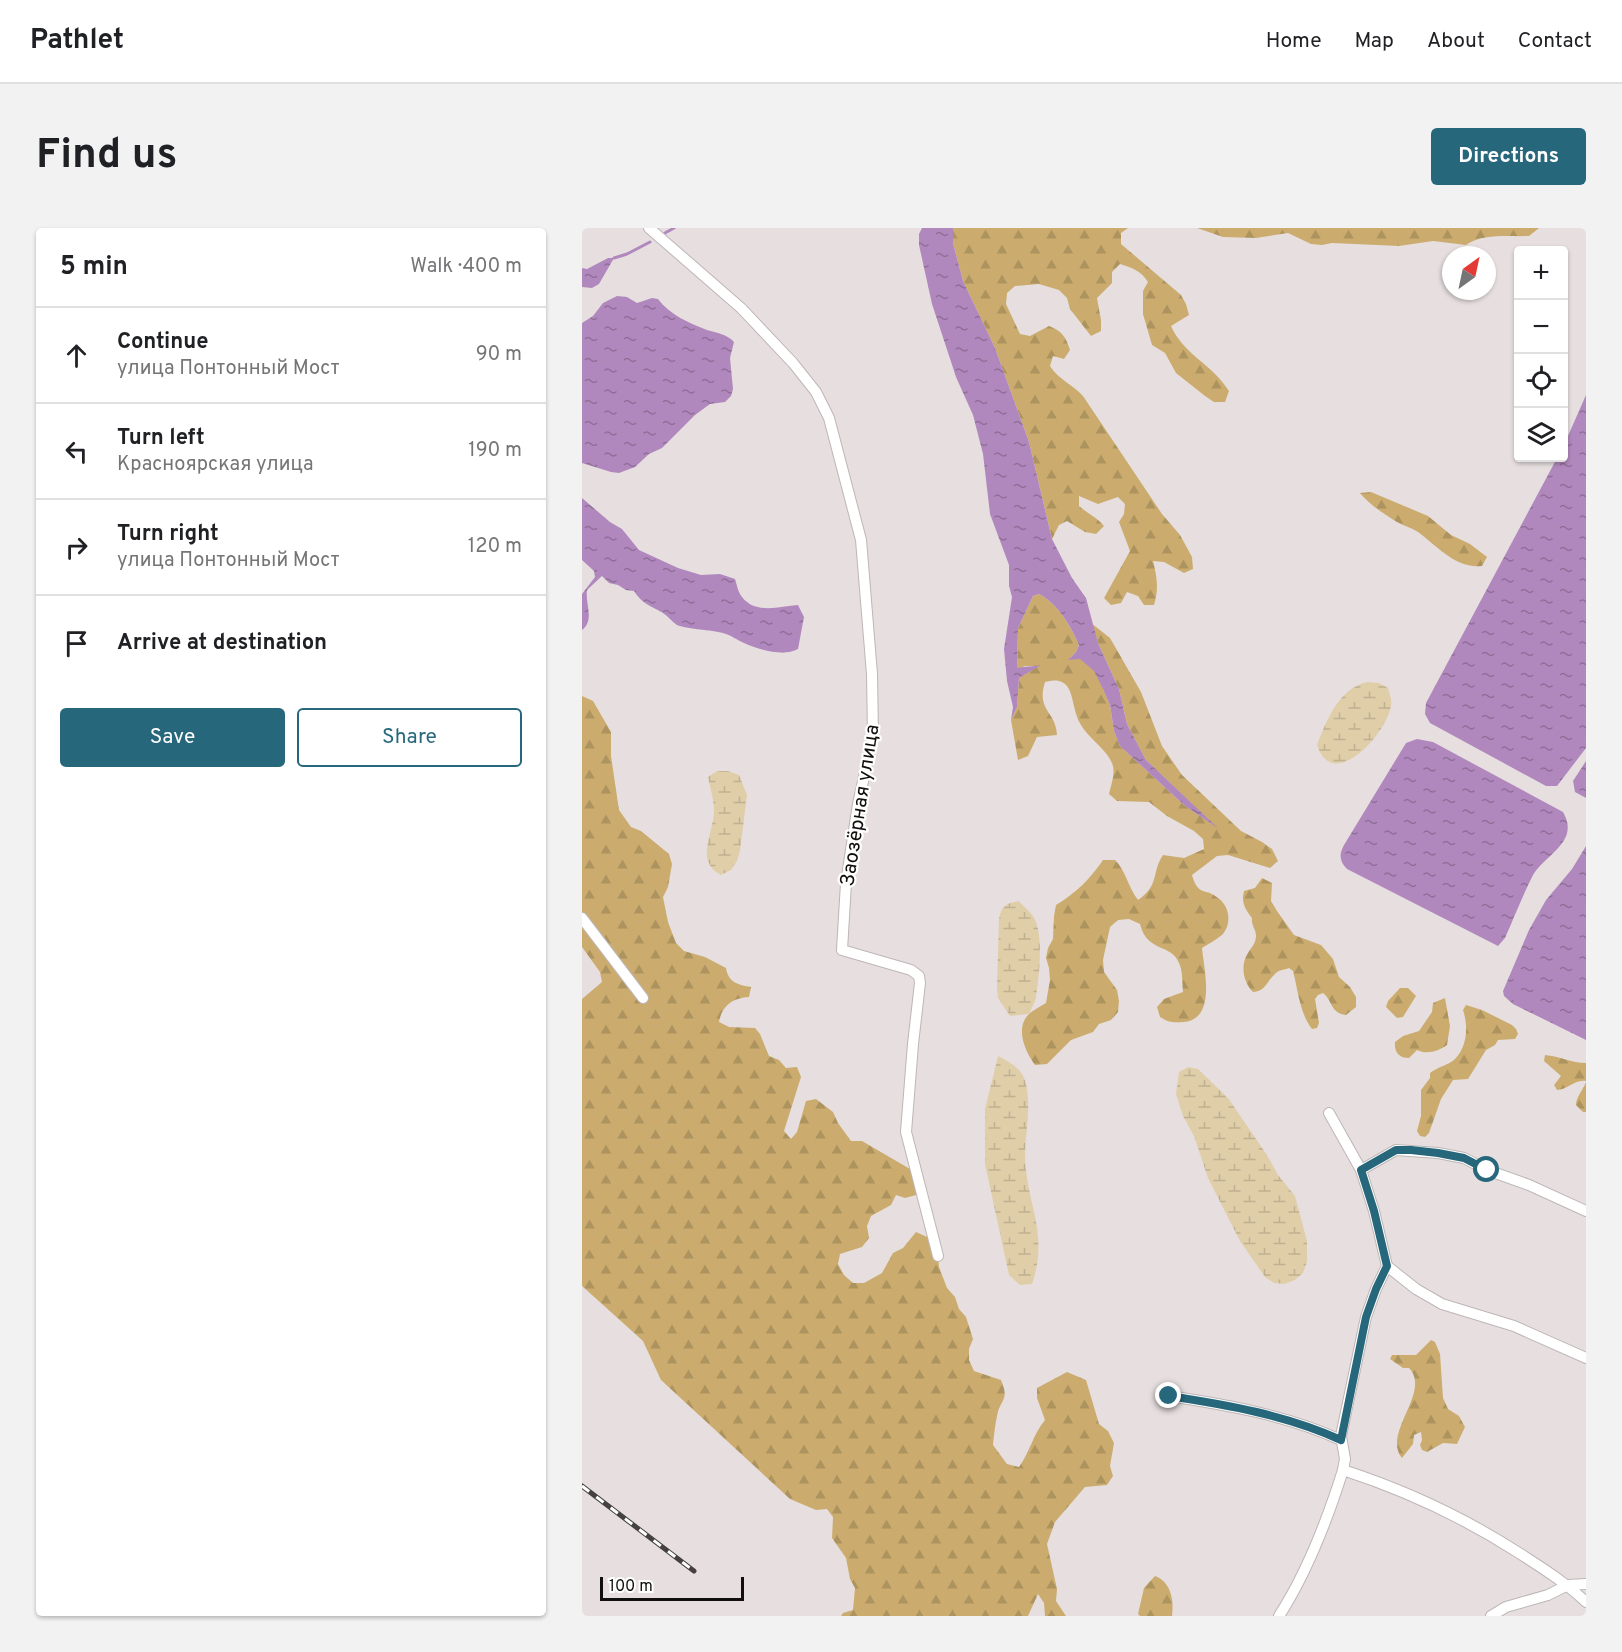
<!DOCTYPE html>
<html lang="en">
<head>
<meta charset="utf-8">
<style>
  :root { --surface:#fff; --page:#f2f2f2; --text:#202124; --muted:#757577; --line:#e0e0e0; --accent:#27677c }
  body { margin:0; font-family:Overpass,sans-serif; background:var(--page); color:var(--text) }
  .controls { position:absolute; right:18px; top:18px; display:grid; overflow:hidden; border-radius:6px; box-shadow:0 2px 4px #0004 }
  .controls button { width:54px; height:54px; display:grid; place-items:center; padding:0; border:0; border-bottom:2px solid var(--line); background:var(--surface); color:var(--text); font:30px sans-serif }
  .compass { position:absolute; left:860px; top:18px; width:54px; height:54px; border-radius:50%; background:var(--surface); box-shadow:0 2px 4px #0004; rotate:33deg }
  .scale { position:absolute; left:18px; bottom:15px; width:144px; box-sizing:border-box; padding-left:6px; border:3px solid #110f0e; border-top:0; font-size:16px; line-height:21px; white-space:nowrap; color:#110f0e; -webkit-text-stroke:4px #fff; paint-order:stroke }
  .stop { position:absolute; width:18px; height:18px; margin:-14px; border:4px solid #27677c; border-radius:50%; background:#fff }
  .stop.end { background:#27677c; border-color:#fff; box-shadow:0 2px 6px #0008 }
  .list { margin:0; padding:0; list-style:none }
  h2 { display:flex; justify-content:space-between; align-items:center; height:78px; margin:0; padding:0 24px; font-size:26px }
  h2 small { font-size:20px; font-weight:400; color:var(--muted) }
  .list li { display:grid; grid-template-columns:39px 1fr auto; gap:18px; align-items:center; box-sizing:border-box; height:96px; padding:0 24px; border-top:2px solid var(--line) }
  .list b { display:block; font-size:22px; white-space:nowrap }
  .list p { margin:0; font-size:20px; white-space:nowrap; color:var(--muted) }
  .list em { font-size:20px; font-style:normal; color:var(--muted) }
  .actions { display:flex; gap:12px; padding:18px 24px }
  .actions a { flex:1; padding:14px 0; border:2px solid var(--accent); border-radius:6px; text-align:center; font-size:21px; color:var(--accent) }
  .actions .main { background:var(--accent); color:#fff }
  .icon { flex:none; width:33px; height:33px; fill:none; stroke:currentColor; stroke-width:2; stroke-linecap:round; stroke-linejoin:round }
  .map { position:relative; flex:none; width:1004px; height:1388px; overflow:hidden; border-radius:6px }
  header { display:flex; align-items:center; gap:36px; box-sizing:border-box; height:84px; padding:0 30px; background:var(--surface); border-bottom:2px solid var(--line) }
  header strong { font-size:28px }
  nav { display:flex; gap:33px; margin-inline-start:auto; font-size:21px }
  .intro { display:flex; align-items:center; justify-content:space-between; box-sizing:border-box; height:144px; padding:0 36px }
  h1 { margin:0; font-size:42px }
  .button { padding:15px 27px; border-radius:6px; background:var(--accent); color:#fff; font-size:21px; font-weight:700 }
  main { display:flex; gap:36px; padding:0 36px }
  aside { flex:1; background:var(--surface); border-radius:6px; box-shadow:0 2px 4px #0004 }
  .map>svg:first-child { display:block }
</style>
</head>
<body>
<header>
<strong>Pathlet</strong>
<nav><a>Home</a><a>Map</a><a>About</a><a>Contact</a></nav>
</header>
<div class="intro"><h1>Find us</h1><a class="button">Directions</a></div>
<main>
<aside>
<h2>5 min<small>Walk · 400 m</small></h2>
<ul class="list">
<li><svg class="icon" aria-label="ahead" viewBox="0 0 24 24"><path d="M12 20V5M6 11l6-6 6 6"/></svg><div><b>Continue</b><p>улица Понтонный Мост</p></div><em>90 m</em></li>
<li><svg class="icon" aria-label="left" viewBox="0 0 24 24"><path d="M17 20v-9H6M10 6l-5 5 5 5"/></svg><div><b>Turn left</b><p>Красноярская улица</p></div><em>190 m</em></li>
<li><svg class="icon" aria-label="right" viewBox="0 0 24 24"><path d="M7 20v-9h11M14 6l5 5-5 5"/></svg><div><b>Turn right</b><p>улица Понтонный Мост</p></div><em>120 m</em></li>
<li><svg class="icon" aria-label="arrive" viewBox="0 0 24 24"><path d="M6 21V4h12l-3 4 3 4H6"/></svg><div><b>Arrive at destination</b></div></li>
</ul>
<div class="actions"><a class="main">Save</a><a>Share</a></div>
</aside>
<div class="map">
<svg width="1004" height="1388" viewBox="0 0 1004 1388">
  <defs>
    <pattern id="forest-firs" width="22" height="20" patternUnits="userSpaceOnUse" patternTransform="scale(1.5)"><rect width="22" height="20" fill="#cbac6e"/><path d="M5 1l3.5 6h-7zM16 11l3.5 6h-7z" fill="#ad935e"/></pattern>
    <pattern id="wetland-marsh" width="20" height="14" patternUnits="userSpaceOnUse" patternTransform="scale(1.5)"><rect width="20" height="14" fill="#e0cea9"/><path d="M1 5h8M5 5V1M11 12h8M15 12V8" fill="none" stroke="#bfb090"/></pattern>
    <pattern id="water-ripples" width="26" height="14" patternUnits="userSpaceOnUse" patternTransform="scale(1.5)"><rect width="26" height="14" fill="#b188bd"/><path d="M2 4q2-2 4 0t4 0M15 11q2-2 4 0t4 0" fill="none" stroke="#8f6e98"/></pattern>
  </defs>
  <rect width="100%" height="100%" fill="#e7dfdf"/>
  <g fill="url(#forest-firs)">
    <path d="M371 0H546L539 5V16L599 67 604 76 607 87 589 98C602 127 629 135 647 163L643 174H632L623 168 594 145 583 125 570 117 561 86V63L566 54C559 43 551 40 538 36L530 44V55L515 70 519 92V103L509 108 488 81 485 70 477 62 457 56 433 58 425 65 424 76 438 106 448 108 467 98C480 103 484 109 488 122L482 131 471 128 468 138C476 151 490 156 501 168L580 286 598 307 610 329 611 341 602 345 582 334 571 333C575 349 577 361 572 377H562L556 368 545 364 539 375 529 377 522 370 548 323 537 294 542 286 543 276 536 269 516 276 497 268V278C506 286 515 289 522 298L514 306 503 304 485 293 477 297 470 311 447 214 413 120 381 53 371 15Z"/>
    <path d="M615 0H957L947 8C927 9 901 5 884 17L851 13 817 18 750 15 740 17 729 16 706 5 674 10 641 9Z"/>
    <path d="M789 264 846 288 869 307 888 316 905 329 900 338C874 341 855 318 836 304 830 300 822 298 815 294 802 286 788 277 778 265Z"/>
    <path d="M457 366C475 375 489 398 497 417L494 424 488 430H498L512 442 517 451 528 477 532 503 538 518 602 577 632 597 564 532 545 496 537 461 516 415 509 395 528 410 559 464 580 518 600 547 659 603 680 614 690 621 696 633 688 640 646 627 635 628 610 647C616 669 623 659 636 670 648 678 650 697 640 707 634 712 626 716 620 720 622 742 635 792 601 794 591 795 586 794 578 789L575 779 582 771 601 764C600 755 601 743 597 735 589 715 565 725 558 696L547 691 536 692 528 699 521 732 522 744 535 762 537 773 536 784 529 792 517 796 511 804 489 812 465 836 453 837C443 823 432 799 448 785 453 781 459 778 464 775L468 752 467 740 464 730 466 720 471 711 472 688 474 677C494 665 508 651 521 632H533C544 643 546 659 556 672 578 657 569 645 581 627L602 630 622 621 621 611 612 603 585 588 567 574 535 573 527 566C529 557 533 547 531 538 527 523 507 511 499 497 491 485 492 467 485 458 479 451 471 452 463 454 454 483 474 483 475 507L455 509 446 528 436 532 429 492 435 479 437 450 456 438H443L435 441 436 400 451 368Z"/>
    <path d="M0 468 11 473 29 504V528L37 582 49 599 59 603 87 626 90 636 86 659 81 669 86 694 94 715 102 723 123 729 144 740C146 754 156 757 169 759L167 769C151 770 140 777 137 794L147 799 173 800 178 806 187 828 197 832 204 840 215 839 219 849 202 903 209 911 215 904 224 873 234 871 251 884 256 895 269 913H280L328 941 334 954V967L323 970 314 967 309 977 289 988 285 998 287 1010 280 1019 258 1026 256 1036 262 1047 271 1055H282L300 1045 311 1025 321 1020 334 1004 345 1009 356 1028 357 1039 365 1060 373 1069 377 1081 384 1089 391 1111 387 1121V1132L392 1143 419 1152C428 1173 418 1171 415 1188 413 1197 412 1207 411 1217L425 1236 437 1239C448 1224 451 1206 463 1192L455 1170V1160L485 1144 504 1152 517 1196 526 1203 532 1215 528 1238 531 1248 525 1257 503 1259 473 1294 465 1316 475 1361 474 1373 484 1388H463L462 1375 456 1366 446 1388H259L261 1385 271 1382 273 1360 268 1351 264 1330 250 1310 251 1289 245 1281 234 1282 208 1271 79 1152 61 1113 0 1058V771L20 754 18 744 0 719Z"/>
    <path d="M680 650 690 655 689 673 695 683 712 707 739 717 751 731 757 749 768 759 774 769V779L764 787C748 785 751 773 741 765L736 767 733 771 737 795 735 800 730 801C718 786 716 762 711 743L707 740C702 742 696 742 693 746 685 753 683 764 671 764 661 754 658 737 666 725 669 720 674 715 674 708 674 701 669 697 670 690 663 681 659 674 662 663L673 660Z"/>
    <path d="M818 760H826L834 768 821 789 815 790 804 779 806 773Z"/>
    <path d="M863 770 868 798 865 817C857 823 845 827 835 822L827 830C817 830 812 824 813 814L821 808 837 803 850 784 851 775Z"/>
    <path d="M884 777 900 782 930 797 934 801 936 806 933 811 916 812 913 817 904 822 886 851 871 852 859 871 847 905 843 909 838 908 835 903 839 888V862L848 850V845C855 839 867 837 873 831 886 818 886 797 881 782Z"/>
    <path d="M963 827C978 828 989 835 1004 835V853C992 851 986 862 975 862L972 857 979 848 962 833Z"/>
    <path d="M1004 854V884H1001L994 877C994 869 1001 862 1004 854Z"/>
    <path d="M849 1112 853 1114 858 1126 861 1170 866 1181 877 1188 883 1199 875 1216 861 1215 845 1224 840 1222 838 1217 840 1212 839 1204 832 1207 831 1216 820 1230C800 1204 850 1164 827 1140H821L808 1131 810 1127H834Z"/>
    <path d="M573 1348C589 1354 592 1372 590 1388H558L556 1386 562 1360Z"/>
  </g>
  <g fill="url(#wetland-marsh)">
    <path d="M785 454 797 455 806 460C808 467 810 472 809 478 805 505 751 566 735 517 745 492 756 461 785 454Z"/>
    <path d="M135 543H146L157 547 165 567 158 623 155 633 149 642 139 647C112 633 132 605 132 582 132 572 128 559 126 549Z"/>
    <path d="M437 673C441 678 449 684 452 690 462 706 457 750 454 769 453 775 449 781 447 786L428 788 416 770 415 759 417 692C419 679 423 675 437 673Z"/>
    <path d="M416 828C429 835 441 841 444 856 449 879 444 902 443 925 443 974 468 1004 450 1056L438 1057 427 1047 403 936V881Z"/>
    <path d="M606 839 616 841 646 870 685 927 696 947 713 968 725 1013V1034L721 1045 713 1052 702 1056 692 1055 683 1049 658 1013 626 950 612 908 601 888 594 866 597 844Z"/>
  </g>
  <g fill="url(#water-ripples)">
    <path d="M340 0H371V15L381 53 413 120 447 214 470 311 490 350 504 370 516 415 537 461 545 496 564 532 637 601 602 577 538 518 532 503 528 477 521 461 512 443 498 431 486 432 494 424 497 417C489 398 475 375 457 366L451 368 436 400 435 440C443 438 451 439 459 437L437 450 435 479 429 492 431 479 425 453 422 421 430 369 427 358V337L408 286 401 226 391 187 374 149 350 76 337 17V6Z"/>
    <path d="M26 30H32L17 56 10 60 0 59V40L5 41Z"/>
    <path d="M35 68 45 69 55 75 70 70 76 71C88 87 107 95 125 102 135 105 145 106 152 114L148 130 151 161 149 168 143 174 128 176 113 187 80 220 67 226 53 239 37 245 29 244 0 235V95L11 88 21 75Z"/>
    <path d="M1004 167V520L975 558H964L848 495 843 486 844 475 975 230H981L982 217Z"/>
    <path d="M0 270 28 294 40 301 57 322 96 340 119 347 138 346 153 351C155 357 156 364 160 369 174 387 198 378 216 377L222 389 216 421C202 429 177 422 162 415 155 412 149 407 141 405 130 402 104 401 95 397 90 394 86 388 81 385 69 378 59 375 52 363L44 362 36 357 27 355 20 348 5 362C3 376 13 392 0 402V366L13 349 12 343 0 332Z"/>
    <path d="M835 511 851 514 981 584C999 615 961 627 950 649 940 669 932 690 923 710L916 718 765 641C757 633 757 626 762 617L824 515Z"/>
    <path d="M1004 533V570L993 564 991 553Z"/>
    <path d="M1004 618V812L931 776 922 768 921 763 947 702 964 672 990 641Z"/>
  </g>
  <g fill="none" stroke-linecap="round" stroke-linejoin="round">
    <g stroke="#b188bd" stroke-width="3">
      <path d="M83 5 92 0"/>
      <path d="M32 30 45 26 68 14"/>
    </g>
    <g stroke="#beb6b6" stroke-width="12">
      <g id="minor">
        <path d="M67 0 159 80 211 135 234 164 247 190 279 312 290 446 291 508 276 576 264 655 260 722 329 742 337 748 338 755 331 816 324 904 356 1028"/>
        <path d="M0 690 61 770"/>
        <path d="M779 942 814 922 856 925 882 930 905 942 947 957 1004 983"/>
        <path d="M805 1038 834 1061 860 1076 932 1098 1004 1130"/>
        <path d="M587 1168C646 1177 704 1187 759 1212"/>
        <path d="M761 1242C823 1262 881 1289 937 1325 960 1340 983 1354 1004 1374"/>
        <path d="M697 1388C726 1343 745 1293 761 1242L763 1231 759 1208 784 1089 794 1061 805 1038 792 983 779 942 747 885"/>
        <path d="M909 1388 924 1379 966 1367 986 1357 1004 1356"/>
      </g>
    </g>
    <use href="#minor" stroke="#fff" stroke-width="10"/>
    <g stroke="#454141" stroke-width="5">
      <path id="rail" d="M0 1258 112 1343"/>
    </g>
    <use href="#rail" stroke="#fff" stroke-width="3" stroke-dasharray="9" stroke-linecap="butt"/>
  </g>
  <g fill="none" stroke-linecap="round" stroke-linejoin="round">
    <path stroke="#27677c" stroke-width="8" d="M587 1168C646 1177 704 1187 759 1212L784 1089 794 1061 805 1038 792 983 779 942 814 922H829L856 925 882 930 905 942"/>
  </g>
  <g text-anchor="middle" stroke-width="4.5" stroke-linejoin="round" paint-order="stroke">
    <g font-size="20" fill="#110f0e" stroke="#fff">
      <text transform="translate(277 577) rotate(-81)" y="7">Заозёрная улица</text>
    </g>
  </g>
</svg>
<div class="controls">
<button>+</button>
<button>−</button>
<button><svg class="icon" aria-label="locate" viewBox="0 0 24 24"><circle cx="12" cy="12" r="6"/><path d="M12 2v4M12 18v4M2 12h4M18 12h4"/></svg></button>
<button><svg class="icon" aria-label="layers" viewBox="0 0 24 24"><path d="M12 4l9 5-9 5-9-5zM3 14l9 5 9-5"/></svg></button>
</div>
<svg class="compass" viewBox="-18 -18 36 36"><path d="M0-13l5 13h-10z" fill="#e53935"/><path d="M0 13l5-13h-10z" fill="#757577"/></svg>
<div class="scale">100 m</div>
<div class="stop" style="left:905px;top:942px"></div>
<div class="stop end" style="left:587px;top:1168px"></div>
</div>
</main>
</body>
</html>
